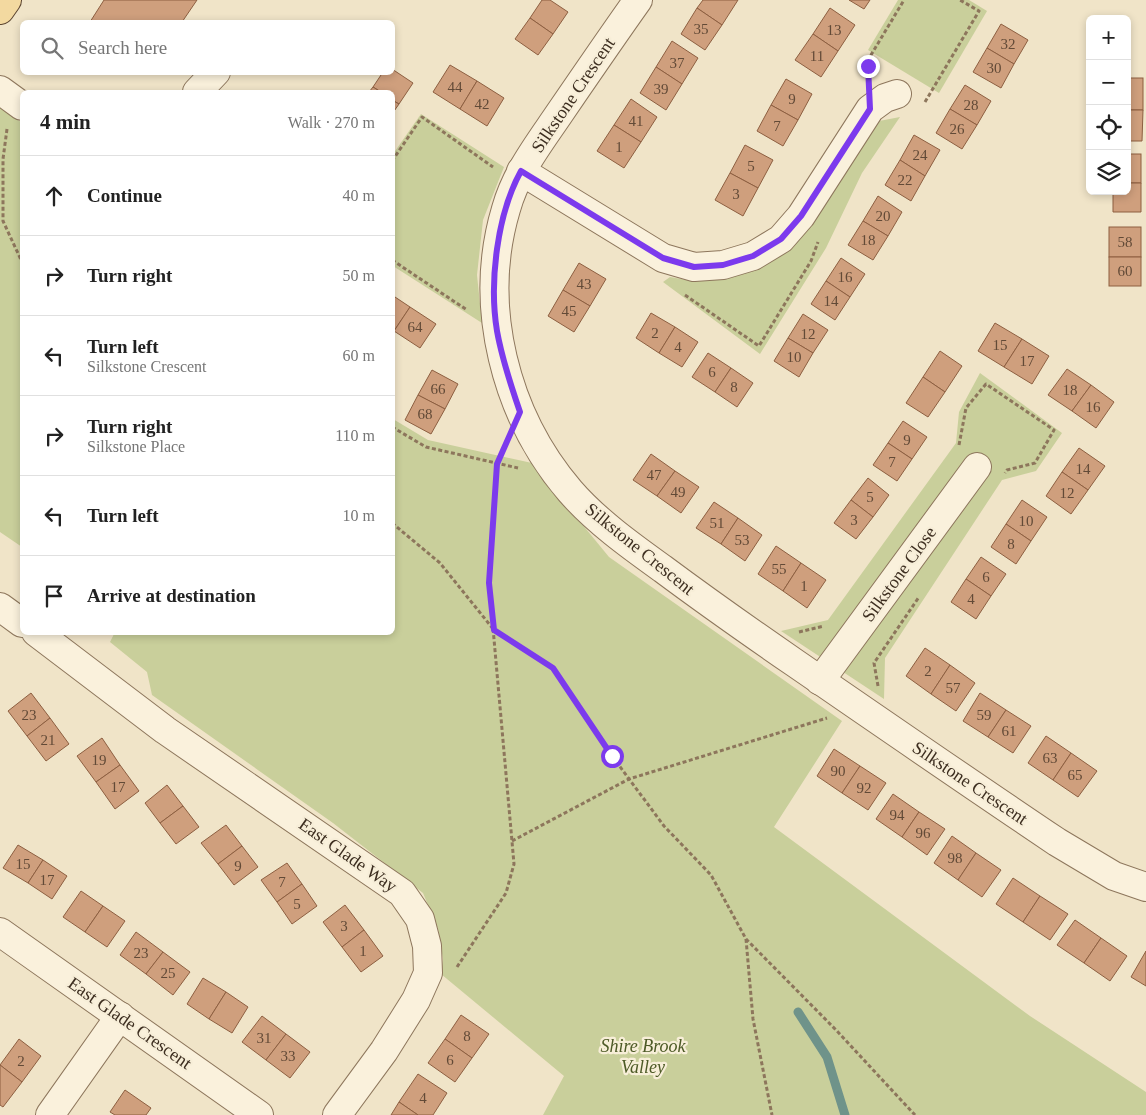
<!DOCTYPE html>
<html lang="en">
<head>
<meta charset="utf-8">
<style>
  :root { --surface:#fff; --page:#f6f6f6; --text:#222; --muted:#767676; --line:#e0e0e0 }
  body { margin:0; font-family:Georgia,serif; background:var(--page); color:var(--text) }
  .controls { position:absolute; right:15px; top:15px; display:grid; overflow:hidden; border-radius:8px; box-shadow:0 2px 8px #0003 }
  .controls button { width:45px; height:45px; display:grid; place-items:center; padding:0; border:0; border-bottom:1px solid var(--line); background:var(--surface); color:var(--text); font:25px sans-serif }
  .stop { position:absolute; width:15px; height:15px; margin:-11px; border:4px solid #7c3aed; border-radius:50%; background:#fff }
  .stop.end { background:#7c3aed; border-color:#fff; box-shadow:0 1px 5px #0008 }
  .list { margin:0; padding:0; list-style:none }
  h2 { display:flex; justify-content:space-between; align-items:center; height:65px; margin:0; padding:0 20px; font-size:21px }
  h2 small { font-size:16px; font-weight:400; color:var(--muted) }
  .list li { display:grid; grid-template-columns:32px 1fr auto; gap:15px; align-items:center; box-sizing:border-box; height:80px; padding:0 20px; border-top:1px solid var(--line) }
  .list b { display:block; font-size:19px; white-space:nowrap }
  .list p { margin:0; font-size:16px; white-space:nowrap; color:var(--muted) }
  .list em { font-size:16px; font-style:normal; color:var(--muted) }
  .icon { flex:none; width:28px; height:28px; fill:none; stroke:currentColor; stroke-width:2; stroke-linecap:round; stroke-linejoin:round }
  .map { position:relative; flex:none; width:1146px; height:1115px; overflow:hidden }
  .search { position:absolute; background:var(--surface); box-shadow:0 2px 8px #0003; left:20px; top:20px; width:375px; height:55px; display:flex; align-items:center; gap:12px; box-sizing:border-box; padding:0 18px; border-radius:8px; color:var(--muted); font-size:19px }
  .panel { position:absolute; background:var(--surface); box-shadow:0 2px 8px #0003; left:20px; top:90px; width:375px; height:545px; border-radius:8px }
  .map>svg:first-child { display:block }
</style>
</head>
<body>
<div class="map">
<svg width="1146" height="1115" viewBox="0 0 1146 1115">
  <rect width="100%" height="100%" fill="#f0e4c8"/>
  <g fill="#c9cf9b">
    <path d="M898 0H969L987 11 939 93 868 50Z"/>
    <path d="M0 106 22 123V547L0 532Z"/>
    <path d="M421 114 504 167 483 220 477 275 482 323 393 266V154Z"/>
    <path d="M900 117 862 173 826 248 760 354 663 282 670 277 693 281 727 275 874 122Z"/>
    <path d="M980 373 1062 433 1036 471 1002 480 885 658 884 699 781 631 828 620 956 443 959 412Z"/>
    <path d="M393 419 428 440 532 463 609 557 842 721 774 827 1030 1016 1146 1092V1115H543L564 1076 441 974 443 959 438 929 423 893 333 823 152 695 147 672 110 642 115 632H392Z"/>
  </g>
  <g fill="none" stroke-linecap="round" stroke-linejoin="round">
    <path stroke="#6f938a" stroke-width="9" d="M798 1012 827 1057 845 1115"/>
  </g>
  <g fill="#cf9f7d" stroke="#8d5f41">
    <path d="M104 0H197L182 22H90Z"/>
    <path d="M542 0H550L568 12 553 34 530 18Z"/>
    <path d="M703 0H738L722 25 697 8Z"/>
    <path d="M849 0H870L864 9Z"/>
    <path d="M697 8 722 25 705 50 681 34Z"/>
    <path d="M830 8 855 25 838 51 813 34Z"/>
    <path d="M530 18 553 34 538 55 515 39Z"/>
    <path d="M1001 24 1028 40 1014 64 987 48Z"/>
    <path d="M813 34 838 51 821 77 795 60Z"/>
    <path d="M672 41 698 58 682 84 656 67Z"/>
    <path d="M987 48 1014 64 1001 88 973 72Z"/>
    <path d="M450 65 477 81 460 109 433 92Z"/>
    <path d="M656 67 682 84 666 110 640 93Z"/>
    <path d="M392 69 413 83 399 104 392 100V92H381L373 87 383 72H392Z"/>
    <rect x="1127" y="78" width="16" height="32"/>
    <path d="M786 79 812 94 798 120 771 105Z"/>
    <path d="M477 81 504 98 487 126 460 109Z"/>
    <path d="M965 85 991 101 977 125 950 109Z"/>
    <path d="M373 87 381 92H369Z"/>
    <path d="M631 99 657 117 641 142 614 125Z"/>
    <path d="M392 100 399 104 392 114Z"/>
    <path d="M771 105 798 120 783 146 757 131Z"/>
    <path d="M950 109 977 125 962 149 936 133Z"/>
    <path d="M1127 110H1143L1142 141H1127Z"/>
    <path d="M614 125 641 142 624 168 597 151Z"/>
    <path d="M914 135 940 150 925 176 900 160Z"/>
    <path d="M745 145 773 160 758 188 730 173Z"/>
    <rect x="1127" y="154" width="14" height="29"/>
    <path d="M900 160 925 176 911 201 885 185Z"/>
    <path d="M730 173 758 188 743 216 715 200Z"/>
    <path d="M1127 183H1141V212H1113V191H1127Z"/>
    <path d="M878 196 902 212 888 236 863 221Z"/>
    <path d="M863 221 888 236 873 260 848 245Z"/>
    <rect x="1109" y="227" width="32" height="30"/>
    <rect x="1109" y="257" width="32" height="29"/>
    <path d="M841 258 865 274 850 297 826 281Z"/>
    <path d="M579 263 606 279 590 306 563 290Z"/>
    <path d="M826 281 850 297 835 320 811 304Z"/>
    <path d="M563 290 590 306 574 332 548 316Z"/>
    <path d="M392 295 410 307 394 331 392 330Z"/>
    <path d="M410 307 436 324 420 348 394 331Z"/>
    <path d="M651 313 675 327 659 353 636 338Z"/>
    <path d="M803 314 828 330 813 353 788 338Z"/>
    <path d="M995 323 1022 339 1004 367 978 351Z"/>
    <path d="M675 327 698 342 682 367 659 353Z"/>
    <path d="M788 338 813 353 799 377 774 361Z"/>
    <path d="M1022 339 1049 356 1032 384 1004 367Z"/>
    <path d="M940 351 962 366 945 392 923 377Z"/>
    <path d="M708 353 731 368 715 392 692 377Z"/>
    <path d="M731 368 753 383 737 407 715 392Z"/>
    <path d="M1067 369 1091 385 1072 411 1048 395Z"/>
    <path d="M432 370 458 384 445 409 418 395Z"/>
    <path d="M923 377 945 392 928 417 906 403Z"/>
    <path d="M1091 385 1114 402 1096 428 1072 411Z"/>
    <path d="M418 395 445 409 431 434 405 420Z"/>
    <path d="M903 421 927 437 912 459 888 443Z"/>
    <path d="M888 443 912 459 897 481 873 465Z"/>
    <path d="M1079 448 1105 466 1088 490 1062 472Z"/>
    <path d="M651 454 675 471 657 496 633 480Z"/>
    <path d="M675 471 699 487 681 513 657 496Z"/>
    <path d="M1062 472 1088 490 1071 514 1046 496Z"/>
    <path d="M868 478 889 495 873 517 851 500Z"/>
    <path d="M851 500 873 517 856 539 834 523Z"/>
    <path d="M1022 500 1047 517 1031 541 1006 524Z"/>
    <path d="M714 502 738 518 721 544 696 528Z"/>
    <path d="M738 518 762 535 745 561 721 544Z"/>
    <path d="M1006 524 1031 541 1016 564 991 547Z"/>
    <path d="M776 546 801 563 783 591 758 574Z"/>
    <path d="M981 557 1006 574 991 596 966 579Z"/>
    <path d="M801 563 826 580 807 608 783 591Z"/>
    <path d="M966 579 991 596 976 619 951 602Z"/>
    <path d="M925 648 950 665 931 694 906 676Z"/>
    <path d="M950 665 975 683 956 711 931 694Z"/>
    <path d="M31 693 50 718 27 736 8 711Z"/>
    <path d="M980 693 1006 710 988 737 963 721Z"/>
    <path d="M1006 710 1031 726 1013 753 988 737Z"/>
    <path d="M50 718 69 744 46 761 27 736Z"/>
    <path d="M1046 736 1071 753 1053 780 1028 763Z"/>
    <path d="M102 738 120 765 96 782 77 756Z"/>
    <path d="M834 749 860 766 842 793 817 776Z"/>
    <path d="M1071 753 1097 771 1078 797 1053 780Z"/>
    <path d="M120 765 139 791 115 809 96 782Z"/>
    <path d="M860 766 886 783 868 810 842 793Z"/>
    <path d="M167 785 183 806 160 823 145 803Z"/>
    <path d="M893 794 919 812 902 837 876 819Z"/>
    <path d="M183 806 199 827 176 844 160 823Z"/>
    <path d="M919 812 945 829 927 855 902 837Z"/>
    <path d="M226 825 242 846 218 864 201 843Z"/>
    <path d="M952 836 976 853 958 880 934 863Z"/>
    <path d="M18 845 43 860 28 883 3 868Z"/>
    <path d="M242 846 258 867 234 885 218 864Z"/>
    <path d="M976 853 1001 870 982 897 958 880Z"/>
    <path d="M43 860 67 876 52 899 28 883Z"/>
    <path d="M287 863 302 884 277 902 261 880Z"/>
    <path d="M1013 878 1040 896 1023 922 996 904Z"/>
    <path d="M302 884 317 906 292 924 277 902Z"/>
    <path d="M81 891 103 906 85 932 63 917Z"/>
    <path d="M1040 896 1068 914 1050 940 1023 922Z"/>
    <path d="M345 905 364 930 342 947 323 922Z"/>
    <path d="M103 906 125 921 107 947 85 932Z"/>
    <path d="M1075 920 1101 938 1084 963 1057 945Z"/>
    <path d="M364 930 383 956 361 972 342 947Z"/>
    <path d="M136 932 163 952 146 974 120 955Z"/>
    <path d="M1101 938 1127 956 1110 981 1084 963Z"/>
    <path d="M1146 951V986L1131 977Z"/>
    <path d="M163 952 190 972 173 995 146 974Z"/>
    <path d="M203 978 226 992 209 1019 187 1004Z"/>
    <path d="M226 992 248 1007 232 1033 209 1019Z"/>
    <path d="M461 1015 489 1034 472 1058 445 1039Z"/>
    <path d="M262 1016 286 1034 266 1060 242 1042Z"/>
    <path d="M286 1034 310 1052 290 1078 266 1060Z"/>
    <path d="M19 1039 41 1056 22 1082 0 1065Z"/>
    <path d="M445 1039 472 1058 455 1082 428 1063Z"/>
    <path d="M0 1065 22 1082 3 1107 0 1105Z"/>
    <path d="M418 1074 447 1093 433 1115H418L399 1102Z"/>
    <path d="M125 1090 151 1108 146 1115H115L110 1112Z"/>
    <path d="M399 1102 418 1115H391Z"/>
  </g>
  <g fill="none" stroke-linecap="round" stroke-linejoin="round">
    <g stroke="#8d765c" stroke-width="30">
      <g id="minor">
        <path d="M638 0C611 38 585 76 559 114 538 145 516 173 506 209 477 306 505 415 570 491 596 521 631 546 663 569 706 601 750 632 795 663 882 723 969 783 1057 842L1114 876 1146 887"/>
        <path d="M0 90 22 106"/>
        <path d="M197 92 216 72"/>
        <path d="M521 171 663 258 694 267 723 265 753 256 781 239 801 216 870 109 885 98 897 94"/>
        <path d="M0 607 22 623"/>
        <path d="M36 632 165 730 402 893 420 919 427 946 428 973 416 1000 384 1051 337 1115"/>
        <path d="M820 681 977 467"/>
        <path d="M0 932 259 1115"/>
        <path d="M50 1115 120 1016"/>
      </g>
    </g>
    <g stroke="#5b4430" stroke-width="30">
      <path id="major" d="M0 10 7 0"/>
    </g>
    <g stroke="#8d765c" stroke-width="3" stroke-dasharray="4 2.5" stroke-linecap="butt">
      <path d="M869 74 868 60 904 0"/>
      <path d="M925 102 979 11 960 0"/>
      <path d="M7 129 3 159V221L22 262"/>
      <path d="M392 161 422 117 493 167"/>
      <path d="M392 260 467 310"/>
      <path d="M685 295 759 346 811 261 818 242"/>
      <path d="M392 427 426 447 518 468"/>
      <path d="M959 445 966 408 986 384 1054 430 1035 463 1007 470 1005 473"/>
      <path d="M392 523 440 563 494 630 553 668 612 756 664 826 711 875 746 939 836 1030 915 1115"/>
      <path d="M799 632 824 626"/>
      <path d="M878 686 874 663 919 597"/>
      <path d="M512 841 629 779 827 718"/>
      <path d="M746 939 753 1019 772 1115"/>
      <path d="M457 967 506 893 514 864 489 583 497 464 506 445"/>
    </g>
    <use href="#minor" stroke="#faf1dc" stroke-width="28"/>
    <use href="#major" stroke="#f3d9a0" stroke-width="28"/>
  </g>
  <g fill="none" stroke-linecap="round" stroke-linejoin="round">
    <path stroke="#7c3aed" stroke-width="6" d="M612 756 553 668 494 630 489 583 497 464 520 412C511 386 502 359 497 331 489 283 497 214 521 171L663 258 694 267 723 265 753 256 781 239 801 216 870 109 868 66"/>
  </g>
  <g text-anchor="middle" stroke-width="4.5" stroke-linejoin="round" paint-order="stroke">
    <g font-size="15" fill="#624a37">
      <text x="701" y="34">35</text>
      <text x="834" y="35">13</text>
      <text x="1008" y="49">32</text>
      <text x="817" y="61">11</text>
      <text x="677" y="68">37</text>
      <text x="994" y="73">30</text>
      <text x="455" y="92">44</text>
      <text x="661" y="94">39</text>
      <text x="792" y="104">9</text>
      <text x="482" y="109">42</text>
      <text x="971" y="110">28</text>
      <text x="636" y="126">41</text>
      <text x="777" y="131">7</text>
      <text x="957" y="134">26</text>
      <text x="619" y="152">1</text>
      <text x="920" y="160">24</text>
      <text x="751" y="171">5</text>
      <text x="905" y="185">22</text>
      <text x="736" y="199">3</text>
      <text x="883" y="221">20</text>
      <text x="868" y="245">18</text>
      <text x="1125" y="247">58</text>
      <text x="1125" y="276">60</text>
      <text x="845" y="282">16</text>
      <text x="584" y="289">43</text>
      <text x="831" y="306">14</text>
      <text x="569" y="316">45</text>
      <text x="415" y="332">64</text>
      <text x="655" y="338">2</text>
      <text x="808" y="339">12</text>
      <text x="1000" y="350">15</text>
      <text x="678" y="352">4</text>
      <text x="794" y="362">10</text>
      <text x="1027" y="366">17</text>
      <text x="712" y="377">6</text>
      <text x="734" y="392">8</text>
      <text x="438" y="394">66</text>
      <text x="1070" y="395">18</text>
      <text x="1093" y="412">16</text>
      <text x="425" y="419">68</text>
      <text x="907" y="445">9</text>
      <text x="892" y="467">7</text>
      <text x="1083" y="474">14</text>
      <text x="654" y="480">47</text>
      <text x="678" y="497">49</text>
      <text x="1067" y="498">12</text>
      <text x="870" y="502">5</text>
      <text x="854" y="525">3</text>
      <text x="1026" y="526">10</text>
      <text x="717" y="528">51</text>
      <text x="742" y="545">53</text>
      <text x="1011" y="549">8</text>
      <text x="779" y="574">55</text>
      <text x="986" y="582">6</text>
      <text x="804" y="591">1</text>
      <text x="971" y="604">4</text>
      <text x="928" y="676">2</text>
      <text x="953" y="693">57</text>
      <text x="29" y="720">23</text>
      <text x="984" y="720">59</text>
      <text x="1009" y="736">61</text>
      <text x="48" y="745">21</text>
      <text x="1050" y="763">63</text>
      <text x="99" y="765">19</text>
      <text x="838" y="776">90</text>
      <text x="1075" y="780">65</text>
      <text x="118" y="792">17</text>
      <text x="864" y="793">92</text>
      <text x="897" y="820">94</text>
      <text x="923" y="838">96</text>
      <text x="955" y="863">98</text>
      <text x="23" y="869">15</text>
      <text x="238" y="871">9</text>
      <text x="47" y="885">17</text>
      <text x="282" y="887">7</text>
      <text x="297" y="909">5</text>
      <text x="344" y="931">3</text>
      <text x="363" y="956">1</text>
      <text x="141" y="958">23</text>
      <text x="168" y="978">25</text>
      <text x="467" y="1041">8</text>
      <text x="264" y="1043">31</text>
      <text x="288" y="1061">33</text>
      <text x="450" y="1065">6</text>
      <text x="21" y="1066">2</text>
      <text x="423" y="1103">4</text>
    </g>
    <g font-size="18" fill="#3d2e20" stroke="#f7eed8">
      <text transform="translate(573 95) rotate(-56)" y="6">Silkstone Crescent</text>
      <text transform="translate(640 549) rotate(39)" y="6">Silkstone Crescent</text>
      <text transform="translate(899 574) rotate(-54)" y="6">Silkstone Close</text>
      <text transform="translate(970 783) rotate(34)" y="6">Silkstone Crescent</text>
      <text transform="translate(348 855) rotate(35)" y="6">East Glade Way</text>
      <text transform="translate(130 1023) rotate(35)" y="6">East Glade Crescent</text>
    </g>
    <g font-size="18" font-style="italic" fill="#4d5a26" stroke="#f7eed8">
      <text x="643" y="1052">Shire Brook<tspan x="643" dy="21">Valley</tspan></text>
    </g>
  </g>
</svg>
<div class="controls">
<button>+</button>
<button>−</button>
<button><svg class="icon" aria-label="locate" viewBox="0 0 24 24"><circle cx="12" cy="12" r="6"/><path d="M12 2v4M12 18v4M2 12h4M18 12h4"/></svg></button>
<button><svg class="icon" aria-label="layers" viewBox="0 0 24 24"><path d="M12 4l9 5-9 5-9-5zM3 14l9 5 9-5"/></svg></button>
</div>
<div class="stop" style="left:612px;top:756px"></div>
<div class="stop end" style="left:868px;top:66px"></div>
<div class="search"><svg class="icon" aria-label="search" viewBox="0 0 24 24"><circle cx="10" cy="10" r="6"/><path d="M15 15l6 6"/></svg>Search here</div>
<section class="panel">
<h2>4 min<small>Walk · 270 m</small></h2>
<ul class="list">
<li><svg class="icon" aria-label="ahead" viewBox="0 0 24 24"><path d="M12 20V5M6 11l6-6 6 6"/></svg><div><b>Continue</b></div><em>40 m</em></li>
<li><svg class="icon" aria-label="right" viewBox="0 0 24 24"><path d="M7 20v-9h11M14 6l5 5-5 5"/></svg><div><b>Turn right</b></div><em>50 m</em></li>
<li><svg class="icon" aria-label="left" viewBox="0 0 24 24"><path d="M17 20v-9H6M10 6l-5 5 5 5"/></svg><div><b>Turn left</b><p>Silkstone Crescent</p></div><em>60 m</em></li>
<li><svg class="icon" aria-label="right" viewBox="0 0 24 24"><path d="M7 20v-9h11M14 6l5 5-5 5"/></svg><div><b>Turn right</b><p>Silkstone Place</p></div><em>110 m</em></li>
<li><svg class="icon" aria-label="left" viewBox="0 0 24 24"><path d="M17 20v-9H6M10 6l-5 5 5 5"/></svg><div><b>Turn left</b></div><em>10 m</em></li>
<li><svg class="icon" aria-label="arrive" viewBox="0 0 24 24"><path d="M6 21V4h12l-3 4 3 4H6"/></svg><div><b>Arrive at destination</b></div></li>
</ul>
</section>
</div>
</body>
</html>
